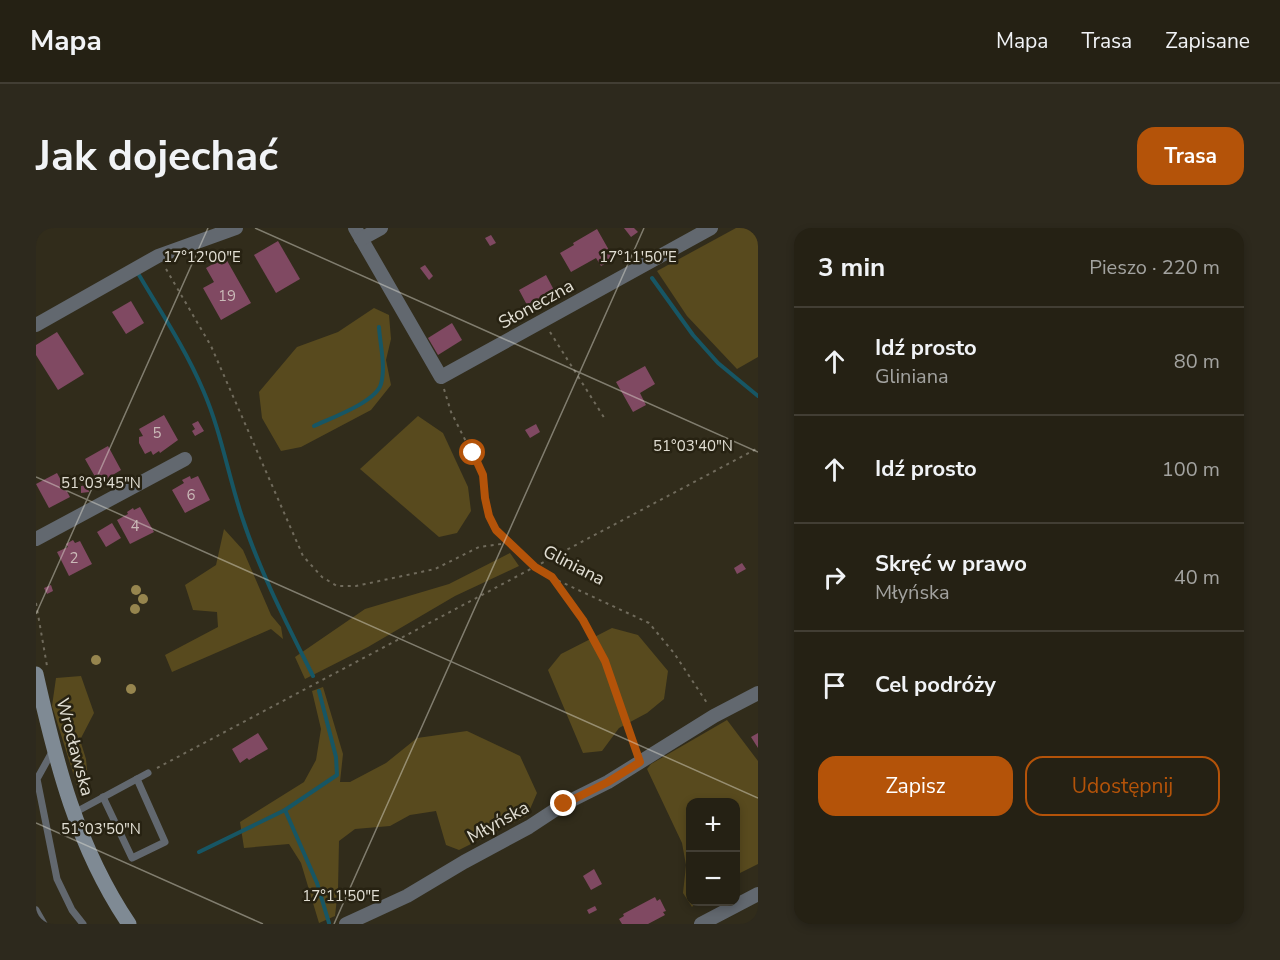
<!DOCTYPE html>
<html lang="pl">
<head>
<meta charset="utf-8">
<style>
  :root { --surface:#252114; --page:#2d291d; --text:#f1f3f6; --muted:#a3a3a0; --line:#423e34; --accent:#b45309 }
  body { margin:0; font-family:"Nunito Sans",sans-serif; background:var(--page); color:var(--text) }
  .controls { position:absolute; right:18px; bottom:18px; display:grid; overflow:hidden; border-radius:12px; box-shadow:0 3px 9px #0003 }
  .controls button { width:54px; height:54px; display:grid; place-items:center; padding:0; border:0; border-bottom:2px solid var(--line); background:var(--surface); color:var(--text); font:30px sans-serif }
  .stop { position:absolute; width:18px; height:18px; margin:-14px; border:4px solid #b45309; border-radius:50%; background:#fff }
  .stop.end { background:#b45309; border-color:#fff; box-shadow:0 2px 6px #0008 }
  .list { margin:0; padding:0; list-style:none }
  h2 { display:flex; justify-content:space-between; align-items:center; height:78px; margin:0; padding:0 24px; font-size:26px }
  h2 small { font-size:20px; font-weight:400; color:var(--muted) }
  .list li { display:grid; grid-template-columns:39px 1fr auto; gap:18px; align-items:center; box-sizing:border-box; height:108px; padding:0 24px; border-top:2px solid var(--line) }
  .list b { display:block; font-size:22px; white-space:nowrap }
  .list p { margin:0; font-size:20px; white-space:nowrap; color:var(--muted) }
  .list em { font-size:20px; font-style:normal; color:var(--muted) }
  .actions { display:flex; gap:12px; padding:18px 24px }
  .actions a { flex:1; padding:14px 0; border:2px solid var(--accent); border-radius:18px; text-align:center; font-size:21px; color:var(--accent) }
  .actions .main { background:var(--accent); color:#fff }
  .icon { flex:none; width:33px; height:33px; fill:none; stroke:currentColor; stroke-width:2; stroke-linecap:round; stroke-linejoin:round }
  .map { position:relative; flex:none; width:722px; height:696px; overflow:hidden; border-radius:18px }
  header { display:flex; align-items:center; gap:36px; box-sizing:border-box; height:84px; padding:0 30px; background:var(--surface); border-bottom:2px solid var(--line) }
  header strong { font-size:28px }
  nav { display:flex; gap:33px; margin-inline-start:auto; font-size:21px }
  .intro { display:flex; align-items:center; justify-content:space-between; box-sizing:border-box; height:144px; padding:0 36px }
  h1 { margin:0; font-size:42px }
  .button { padding:15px 27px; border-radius:18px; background:var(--accent); color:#fff; font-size:21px; font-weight:700 }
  main { display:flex; gap:36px; padding:0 36px }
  aside { flex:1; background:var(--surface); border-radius:18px; box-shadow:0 3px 9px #0003 }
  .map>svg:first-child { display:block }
</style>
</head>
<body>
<header>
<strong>Mapa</strong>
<nav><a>Mapa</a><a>Trasa</a><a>Zapisane</a></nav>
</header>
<div class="intro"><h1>Jak dojechać</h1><a class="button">Trasa</a></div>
<main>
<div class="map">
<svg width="722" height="696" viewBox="0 0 722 696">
  <rect width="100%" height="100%" fill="#312c1b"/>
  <g fill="#584a1e">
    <path d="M700 0H722V129L701 141 651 88 621 43Z"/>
    <path d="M338 80 353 87 355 111 350 132 355 157 335 182 265 219 245 223 226 190 223 164 261 119 302 104Z"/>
    <path d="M382 188 407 205 432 259 435 283 421 305 403 309 324 241Z"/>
    <path d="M188 301 207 322 235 387 245 399 247 411 235 401 136 444 129 427 182 399 181 384 157 382 149 357 180 337Z"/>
    <path d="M474 325 483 338 419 368 332 419 269 451 259 429 329 381 413 356Z"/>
    <path d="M576 400 602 407 632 443 628 471 611 485 583 500 566 523 547 525 512 442 525 426Z"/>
    <path d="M45 448 58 485 44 512 50 531 53 562 43 564 16 478 20 450Z"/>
    <path d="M287 459 307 526 304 554H314L350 535 381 510 431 503 484 528 501 565 491 588 423 622 410 617 400 583 374 587 354 598 319 601 303 613 302 661 299 688 283 695 265 635 253 616 208 620 204 594 268 554 280 532 285 501 276 463Z"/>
    <path d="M691 492 722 533V636L700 647V574H654V674H660L656 679 647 665 650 637 646 615 611 541 615 536Z"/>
  </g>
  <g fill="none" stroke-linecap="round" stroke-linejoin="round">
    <g stroke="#175664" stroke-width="4">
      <path d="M103 47C125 84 150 122 167 162 185 203 192 247 206 289 224 344 251 396 277 448"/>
      <path d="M616 50 657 107 682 135 722 168"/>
      <path d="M278 198C295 190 340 174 345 156 350 138 344 117 343 99"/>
      <path d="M249 582 281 655 293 695"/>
      <path d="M163 624 249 582 301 547 300 529 283 463"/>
    </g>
  </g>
  <g fill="#804962">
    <path d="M588 0H598L602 4 595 9Z"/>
    <path d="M561 1 578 31 565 38 560 30 535 44 524 25 538 17 537 15Z"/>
    <path d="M455 7 460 15 454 18 449 10Z"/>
    <path d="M242 13 264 51 240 65 218 27Z"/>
    <path d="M189 29 215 75 185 92 167 60 178 54 170 40Z"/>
    <path d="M389 37 397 48 393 52 384 40Z"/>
    <path d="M510 47 519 64 500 75 499 72 491 77 483 62Z"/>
    <path d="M95 73 108 95 90 106 76 84Z"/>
    <path d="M416 95 426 112 402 127 392 110Z"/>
    <path d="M21 104 48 146 22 162 0 127V117Z"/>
    <path d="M609 138 619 156 604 165 610 177 597 184 580 154Z"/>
    <path d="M128 187 142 212 124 225 123 223 117 227 115 223 109 226 103 215V209L107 208 103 201Z"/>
    <path d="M162 193 168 203 159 208 156 203 159 201 156 196Z"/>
    <path d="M500 196 504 204 494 210 489 202Z"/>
    <path d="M72 218 85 242 75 248 76 251 69 254 67 251 62 254 49 231Z"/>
    <path d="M21 245 34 269 13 280 0 256Z"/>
    <path d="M154 248 155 251 162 248 174 272 149 285 136 262 148 255 146 252Z"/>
    <path d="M52 257 53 264 45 265V258Z"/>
    <path d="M104 279 118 304 94 316 81 292 92 286 91 284 97 280 98 282Z"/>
    <path d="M76 295 85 310 70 319 61 304Z"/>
    <path d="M37 312 39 315 44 313 56 336 33 348 21 324 32 319 30 316Z"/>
    <path d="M706 335 710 341 701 346 698 340Z"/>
    <path d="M15 357 17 363 11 366 8 360Z"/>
    <path d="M222 505 232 521 213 532 211 530 204 535 196 521Z"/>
    <path d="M722 505V520L715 509Z"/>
    <path d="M558 641 566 656 555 662 547 648Z"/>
    <path d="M619 669 621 673 624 671 630 683 627 684 629 687 612 696H586L583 691 588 688 587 686Z"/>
    <path d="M559 678 561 682 553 686 551 682Z"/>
  </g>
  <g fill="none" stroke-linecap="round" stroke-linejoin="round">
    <g stroke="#706b5c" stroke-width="2" stroke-dasharray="3 4.5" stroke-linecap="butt">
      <path d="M130 41 175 118 267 328 286 349 301 358H320L399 341 443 319 472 315"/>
      <path d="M514 104 569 191"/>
      <path d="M408 161 415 184 447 247 449 270 453 288 460 302 476 319 508 346 613 395 638 425 671 475"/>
      <path d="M517 351 547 392 569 433 600 523"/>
      <path d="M0 375 11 438"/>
      <path d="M121 540 722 220"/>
    </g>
    <g stroke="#62686f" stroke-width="7">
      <path d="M16 524 1 551 21 651 36 682 47 696"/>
      <path d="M67 569 96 630 129 614 101 551"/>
      <path d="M38 585 112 545"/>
      <path d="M0 682 8 696"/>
    </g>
    <g stroke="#62686f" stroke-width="14">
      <path d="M319 0 405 149 675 0"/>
      <path d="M325 11 345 0"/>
      <path d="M0 97 122 28 200 0"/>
      <path d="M0 311 149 231"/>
      <path d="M310 696 371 668 428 634 493 599 528 576 572 554 678 488 722 465"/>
      <path d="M665 696 722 666"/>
    </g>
    <path stroke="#7f8a94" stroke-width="15" d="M0 446C20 535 41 619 93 696"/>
  </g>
  <g fill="#96854e">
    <circle cx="100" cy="362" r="5"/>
    <circle cx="107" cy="371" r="5"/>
    <circle cx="99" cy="381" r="5"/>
    <circle cx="60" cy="432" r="5"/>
    <circle cx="95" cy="461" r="5"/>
  </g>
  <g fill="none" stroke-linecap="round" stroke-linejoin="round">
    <path stroke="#b45309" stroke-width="8" d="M437 225 447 247 449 270 453 288 460 302 499 339 516 349 547 392 569 433 604 534 572 554 528 576"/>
  </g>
  <path fill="none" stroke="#e2dfd4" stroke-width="1.5" stroke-opacity="0.45" d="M219 0 722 224M0 249 722 570M0 386 172 0M0 595 227 696M298 696 608 0"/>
  <g text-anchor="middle" stroke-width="5" stroke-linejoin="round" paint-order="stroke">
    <g font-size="15" fill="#cabab8">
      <text x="191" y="73">19</text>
      <text x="121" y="210">5</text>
      <text x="155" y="272">6</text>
      <text x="99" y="303">4</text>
      <text x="38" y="335">2</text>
    </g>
    <g font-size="18" fill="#e2dfd4" stroke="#272212">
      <text transform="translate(500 76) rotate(-29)" y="6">Słoneczna</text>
      <text transform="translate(538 337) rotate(27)" y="6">Gliniana</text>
      <text transform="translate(39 519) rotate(75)" y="6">Wrocławska</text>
      <text transform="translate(462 594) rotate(-29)" y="6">Młyńska</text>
    </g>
  </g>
  <g font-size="15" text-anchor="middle" fill="#e2dfd4" stroke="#272212" stroke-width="5" stroke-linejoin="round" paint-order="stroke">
    <text x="602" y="34">17°11'50"E</text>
    <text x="166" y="34">17°12'00"E</text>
    <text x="657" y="223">51°03'40"N</text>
    <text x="65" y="260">51°03'45"N</text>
    <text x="65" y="606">51°03'50"N</text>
    <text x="305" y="673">17°11'50"E</text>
  </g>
</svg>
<div class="controls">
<button>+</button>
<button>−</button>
</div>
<div class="stop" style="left:437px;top:225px"></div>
<div class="stop end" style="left:528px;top:576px"></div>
</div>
<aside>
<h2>3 min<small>Pieszo · 220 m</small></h2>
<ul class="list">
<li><svg class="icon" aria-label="ahead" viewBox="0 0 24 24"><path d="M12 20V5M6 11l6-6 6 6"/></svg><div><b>Idź prosto</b><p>Gliniana</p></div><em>80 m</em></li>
<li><svg class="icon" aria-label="ahead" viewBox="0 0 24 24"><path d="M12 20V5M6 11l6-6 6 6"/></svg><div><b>Idź prosto</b></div><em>100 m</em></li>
<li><svg class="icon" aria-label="right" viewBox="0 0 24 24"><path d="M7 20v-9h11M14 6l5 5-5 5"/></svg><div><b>Skręć w prawo</b><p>Młyńska</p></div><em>40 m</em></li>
<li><svg class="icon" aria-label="arrive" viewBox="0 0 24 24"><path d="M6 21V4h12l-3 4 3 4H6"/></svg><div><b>Cel podróży</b></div></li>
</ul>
<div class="actions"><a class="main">Zapisz</a><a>Udostępnij</a></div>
</aside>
</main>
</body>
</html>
